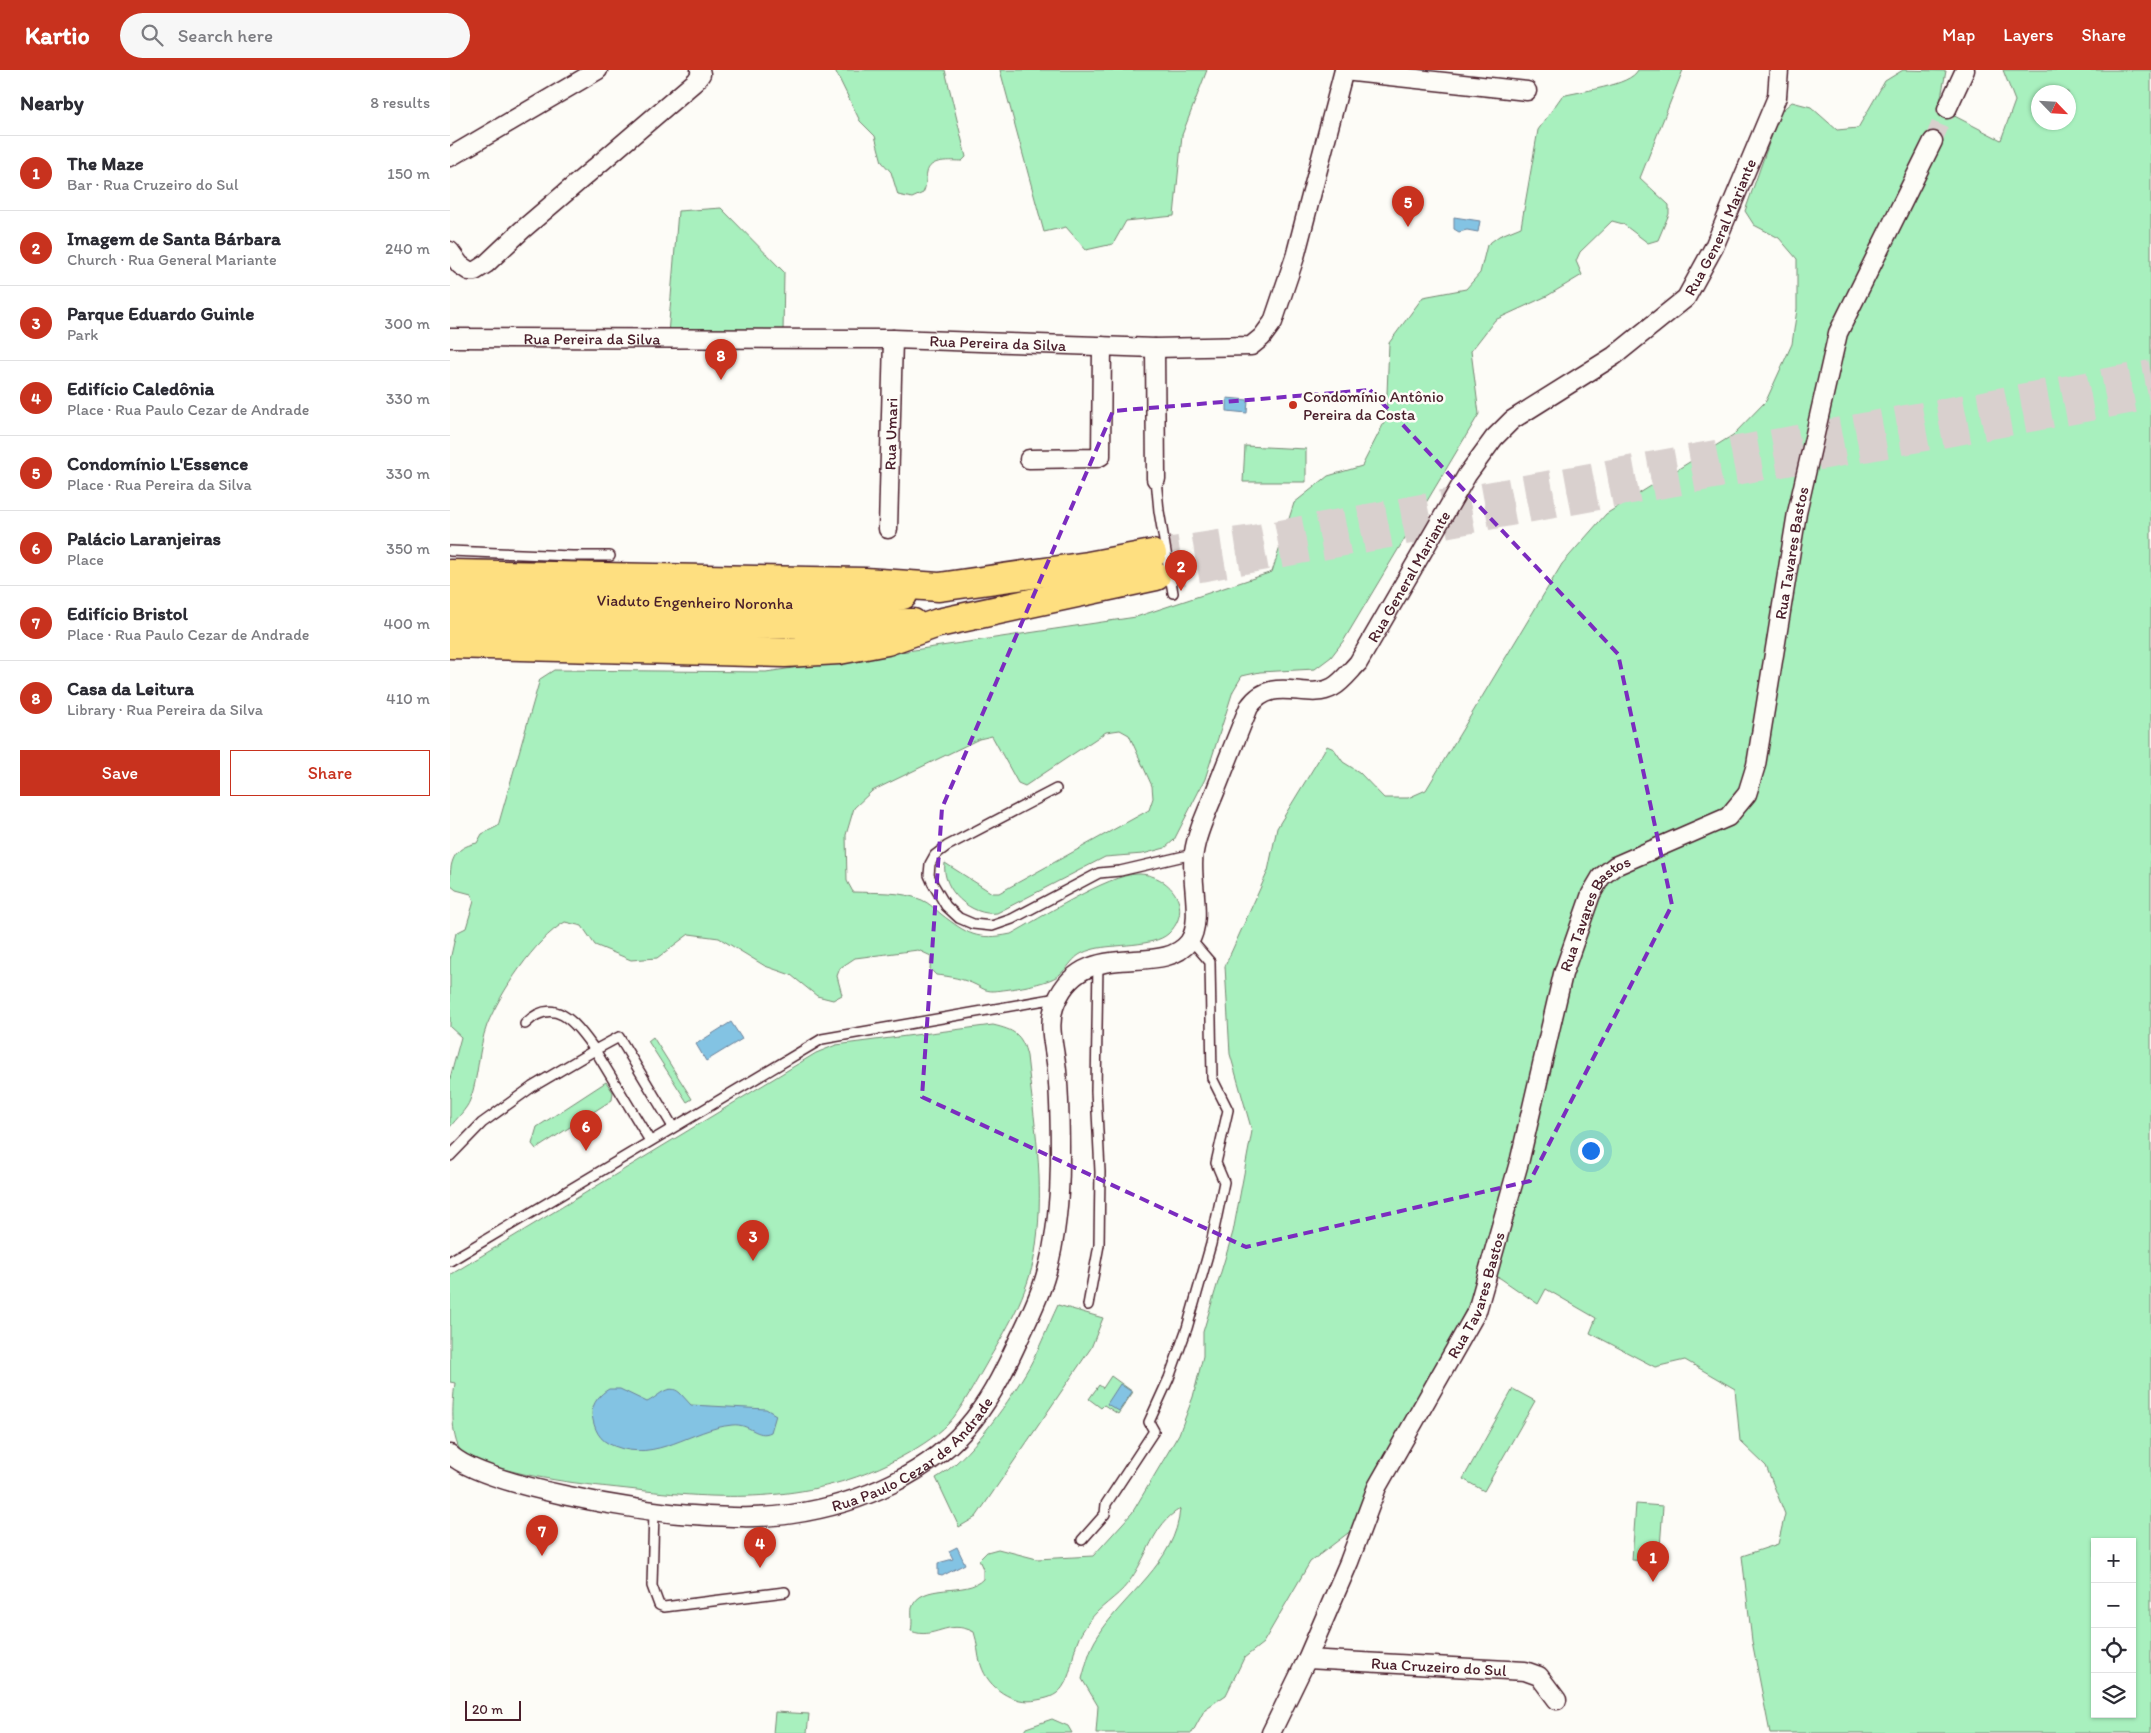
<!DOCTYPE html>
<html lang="en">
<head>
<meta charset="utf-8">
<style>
  :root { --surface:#fff; --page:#f7f7f7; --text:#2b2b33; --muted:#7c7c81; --line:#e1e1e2; --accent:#c8321e }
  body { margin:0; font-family:Itim,sans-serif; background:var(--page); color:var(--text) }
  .controls { position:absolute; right:15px; bottom:15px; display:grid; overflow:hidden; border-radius:0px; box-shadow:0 1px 4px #0004 }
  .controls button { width:45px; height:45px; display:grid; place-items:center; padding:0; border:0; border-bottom:1px solid var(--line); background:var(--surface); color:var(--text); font:25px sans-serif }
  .compass { position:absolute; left:1581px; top:15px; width:45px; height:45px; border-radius:50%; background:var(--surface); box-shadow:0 1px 4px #0004; rotate:115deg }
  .scale { position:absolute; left:15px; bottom:12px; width:56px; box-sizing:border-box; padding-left:5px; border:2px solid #4a1f2b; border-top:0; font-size:14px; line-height:18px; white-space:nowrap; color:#4a1f2b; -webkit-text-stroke:4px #fdfcf7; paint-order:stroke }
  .you { position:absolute; left:1140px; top:1080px; width:18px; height:18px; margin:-12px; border:4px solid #fff; border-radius:50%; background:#1a73e8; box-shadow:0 0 0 8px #1a73e833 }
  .badge { display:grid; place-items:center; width:32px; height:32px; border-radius:50%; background:var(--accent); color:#fff; font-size:16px; font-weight:700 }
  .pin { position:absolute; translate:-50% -41px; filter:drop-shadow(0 1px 2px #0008) }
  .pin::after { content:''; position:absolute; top:26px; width:18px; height:15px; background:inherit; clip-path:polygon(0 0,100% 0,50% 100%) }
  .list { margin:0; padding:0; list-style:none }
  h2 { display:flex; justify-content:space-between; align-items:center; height:65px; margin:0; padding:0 20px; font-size:21px }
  h2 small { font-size:16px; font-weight:400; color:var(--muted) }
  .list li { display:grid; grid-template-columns:32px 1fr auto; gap:15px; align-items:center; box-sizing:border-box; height:75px; padding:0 20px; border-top:1px solid var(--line) }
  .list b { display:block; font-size:19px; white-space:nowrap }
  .list p { margin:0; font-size:16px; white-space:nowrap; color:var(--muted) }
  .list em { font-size:16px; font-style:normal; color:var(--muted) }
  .actions { display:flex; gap:10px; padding:15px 20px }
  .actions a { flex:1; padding:11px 0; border:1px solid var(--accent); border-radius:0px; text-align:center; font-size:18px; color:var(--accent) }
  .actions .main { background:var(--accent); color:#fff }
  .icon { flex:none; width:28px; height:28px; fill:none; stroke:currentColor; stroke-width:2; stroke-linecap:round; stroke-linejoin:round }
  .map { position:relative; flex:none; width:1701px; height:1663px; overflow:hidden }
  header { display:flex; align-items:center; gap:30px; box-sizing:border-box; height:70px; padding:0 25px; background:var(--accent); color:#fff }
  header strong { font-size:24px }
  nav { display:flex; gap:28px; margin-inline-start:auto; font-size:18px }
  .search { width:350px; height:45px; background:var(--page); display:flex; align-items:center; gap:12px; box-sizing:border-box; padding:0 18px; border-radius:28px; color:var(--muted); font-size:19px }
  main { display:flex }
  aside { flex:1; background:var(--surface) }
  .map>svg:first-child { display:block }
</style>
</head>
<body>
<header>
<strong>Kartio</strong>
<div class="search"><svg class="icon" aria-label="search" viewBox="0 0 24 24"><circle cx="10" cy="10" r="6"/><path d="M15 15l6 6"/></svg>Search here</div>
<nav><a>Map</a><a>Layers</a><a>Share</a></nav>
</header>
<main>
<aside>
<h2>Nearby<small>8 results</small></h2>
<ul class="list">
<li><span class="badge">1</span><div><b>The Maze</b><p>Bar · Rua Cruzeiro do Sul</p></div><em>150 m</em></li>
<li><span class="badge">2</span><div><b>Imagem de Santa Bárbara</b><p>Church · Rua General Mariante</p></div><em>240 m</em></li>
<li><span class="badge">3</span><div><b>Parque Eduardo Guinle</b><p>Park</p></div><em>300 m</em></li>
<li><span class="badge">4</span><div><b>Edifício Caledônia</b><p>Place · Rua Paulo Cezar de Andrade</p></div><em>330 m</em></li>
<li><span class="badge">5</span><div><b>Condomínio L'Essence</b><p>Place · Rua Pereira da Silva</p></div><em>330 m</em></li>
<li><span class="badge">6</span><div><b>Palácio Laranjeiras</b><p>Place</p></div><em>350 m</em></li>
<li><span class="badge">7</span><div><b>Edifício Bristol</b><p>Place · Rua Paulo Cezar de Andrade</p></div><em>400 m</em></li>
<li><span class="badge">8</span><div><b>Casa da Leitura</b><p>Library · Rua Pereira da Silva</p></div><em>410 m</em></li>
</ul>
<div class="actions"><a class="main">Save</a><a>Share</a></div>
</aside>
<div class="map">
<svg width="1701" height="1663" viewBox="0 0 1701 1663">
  <rect width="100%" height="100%" fill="#fdfcf7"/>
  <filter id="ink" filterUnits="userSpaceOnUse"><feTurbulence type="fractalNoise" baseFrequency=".02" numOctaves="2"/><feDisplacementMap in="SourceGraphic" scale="10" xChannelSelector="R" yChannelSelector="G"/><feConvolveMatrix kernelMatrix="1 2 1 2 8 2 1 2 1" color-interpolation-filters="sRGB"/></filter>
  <g filter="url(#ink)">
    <g fill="#a8f0be" stroke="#798874" fill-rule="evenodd">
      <path d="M385 0H495L516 87 512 91C501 91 479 88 477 103 475 111 477 115 473 123L462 128 448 125 441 102 432 92 425 66 410 51Z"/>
      <path d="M550 0H757L732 65 724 146 676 151 663 174 636 180 616 157 594 162Z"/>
      <path d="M1188 0H1233L1190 108 1219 135V144L1208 170 1198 173 1173 154 1162 151 1130 182 1126 191 1132 205 1097 226 1045 250 1021 281 1029 344 894 570 881 587 865 599 810 602 792 606 783 621 755 709 724 770 715 778 693 784 655 787 547 843C522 847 491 820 495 793L542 823H549L699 740 703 728 702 716 679 665 670 660 656 662 575 716 568 713 542 666 529 669 422 721 404 738 396 765 397 811 403 822C426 823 451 821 472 830 479 833 485 839 491 844 517 864 527 871 561 864 589 849 659 804 687 804 719 803 746 838 718 864 703 877 664 874 644 879 621 885 625 892 609 905 598 914 558 920 543 921 535 921 532 918 526 915 514 909 499 906 486 905L480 899 481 886 468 880 405 888 390 898 387 906 392 925 383 930 367 926 341 905 315 896 269 868 239 864 207 888 181 890 145 875 132 856 115 852C84 870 51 922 37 955 28 979 29 1006 20 1030 17 1039 6 1049 0 1057V1008L11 967 0 957V890L6 863 16 858 24 831 21 824 6 820 0 815C0 792 2 778 27 773L32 764 48 756 90 609 104 600 316 602 686 547 822 502 844 433 878 406 912 396 936 349 939 273 973 227 1016 219 1030 203 1037 175 1049 166 1071 157 1088 60 1112 26C1130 21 1180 16 1188 0Z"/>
      <path d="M1453 0 1496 1 1489 38 1551 70 1565 31 1553 0H1701V1663H1320L1302 1571 1292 1486 1328 1474 1335 1444 1316 1396 1290 1371 1285 1319 1235 1290 1205 1297 1140 1263 1146 1248 1096 1219 1088 1234 1050 1208 1035 1203 902 1460 860 1492 813 1573 794 1588 776 1625 755 1639 742 1663H646L648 1636 632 1609C636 1595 639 1579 648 1566 674 1524 726 1493 730 1439 703 1454 697 1489 678 1513 667 1528 648 1537 638 1553 634 1559 629 1566 627 1573 622 1586 622 1601 615 1613 609 1625 600 1628 587 1630 563 1635 538 1618 531 1595 527 1584 528 1573 524 1562 497 1548 484 1571 461 1561 463 1553 461 1542 462 1538 470 1511 517 1527 533 1509V1499L529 1490 537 1482 548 1479 587 1489 643 1486 682 1443 729 1364 743 1327 753 1286V1262L783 1162 802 1061 780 984 775 896 818 801 827 758 877 676 884 679 893 692 909 702 934 728H958L976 720 1112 494 1156 444 1283 365 1316 331 1342 274 1347 239V189L1329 168 1304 155 1295 141 1330 42 1342 32 1361 37 1387 60 1408 58 1435 11ZM1588 22H1618V52H1588ZM1645 1472H1682V1644H1645Z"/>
      <path d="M271 138 334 202 333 263 218 264 228 141Z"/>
      <path d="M795 376 856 379V412H793Z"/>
      <path d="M543 955C564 960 572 964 577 986 584 1050 595 1112 586 1176 581 1217 560 1254 539 1289 528 1308 517 1329 504 1347 492 1363 471 1376 453 1386 371 1431 287 1431 196 1421 143 1415 89 1411 37 1394 30 1392 20 1391 14 1386 0 1370 2 1337 5 1313L0 1312V1205L366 983 386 975Z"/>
      <path d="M203 967 242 1029 237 1032 198 971Z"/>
      <path d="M156 1012 163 1022 162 1030 86 1079 82 1074 87 1057Z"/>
      <path d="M608 1235 653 1248 641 1278 526 1447 509 1457 486 1408C518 1390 556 1336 575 1304 588 1283 597 1258 608 1235Z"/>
      <path d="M661 1306 683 1322 668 1344 654 1335 651 1338 639 1329 649 1315 653 1318Z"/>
      <path d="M1063 1319 1085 1331 1034 1421 1013 1409Z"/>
      <path d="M1186 1434 1213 1436 1209 1492 1182 1490Z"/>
      <path d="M325 1642 359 1644 357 1663H323Z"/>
      <path d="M602 1649 618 1656 622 1663H573L576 1658Z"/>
    </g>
    <g fill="#83c3e3" stroke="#6c8199">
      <path d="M1004 147 1030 151 1028 162 1017 160 1009 162 1004 159Z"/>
      <path d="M777 328 798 330 797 343 777 341Z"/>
      <path d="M281 952 292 969 256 991 246 974Z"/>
      <path d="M670 1314 682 1322 669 1341 657 1334Z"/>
      <path d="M159 1319H170L197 1332C207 1328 218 1312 230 1323 234 1327 237 1331 241 1335L316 1339 326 1345 321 1362C307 1369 300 1353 282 1355 241 1359 207 1393 164 1376 149 1371 144 1359 142 1344 142 1333 150 1324 159 1319Z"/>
      <path d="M507 1477 515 1494 492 1506 488 1505V1493L503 1489 499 1481Z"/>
    </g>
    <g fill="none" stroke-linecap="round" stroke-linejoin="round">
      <path stroke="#d9d0ce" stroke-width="18" stroke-dasharray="18 9" stroke-linecap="butt" d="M1483 71 1497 39"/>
      <g stroke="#d9d0ce" stroke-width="28" stroke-dasharray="28 14" stroke-linecap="butt">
        <path d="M702 484 803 469 1701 304"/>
        <path d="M706 506 1701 326"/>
      </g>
      <g stroke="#4a1f2b" stroke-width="12">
        <g id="service">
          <path d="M706 409 709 441 723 523"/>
          <path d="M0 481 122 486H160"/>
          <path d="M606 719 497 776 485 785 480 794 479 805 483 814 496 836 509 848 523 854 542 856 562 849 649 803 670 801 743 784"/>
          <path d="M200 1071 145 980 169 967 223 1057"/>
          <path d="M0 1086 32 1053 82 1017 145 980C127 956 106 923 75 954"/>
          <path d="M0 1191 372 969 607 928"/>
          <path d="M638 1235 649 1175 650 1102 646 1021 648 893"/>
          <path d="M204 1441 202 1516 209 1535 214 1537 335 1522"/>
          <path d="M632 1470 655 1444 656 1434 704 1361 699 1352 719 1308 737 1258 761 1174 774 1112 766 1093 778 1040 762 1008 760 892 741 870"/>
        </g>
      </g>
      <g stroke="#4a1f2b" stroke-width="21">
        <g id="minor">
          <path d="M894 1 1077 21"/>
          <path d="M1497 39 1515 0"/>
          <path d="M0 87 148 0"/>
          <path d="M0 181 10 195 19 201H25L36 194 72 160 246 11 251 4 250 0"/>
          <path id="s1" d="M0 268 443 269 705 278 801 276 812 267 823 252 845 187 894 0"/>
          <path d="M705 278 706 409"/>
          <path d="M579 389 647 388 651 386 652 276"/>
          <path id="s2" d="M438 459 443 269"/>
          <path id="s3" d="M0 1384C30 1415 196 1443 243 1445 275 1447 310 1449 342 1444 410 1434 481 1404 524 1349 543 1325 557 1295 569 1269 579 1248 590 1226 596 1204 606 1172 610 1125 610 1092 610 1062 610 1031 607 1001 605 977 596 955 606 932 634 865 711 909 739 872 754 851 739 807 744 782 747 762 757 742 765 722 776 694 787 666 799 637 823 603 857 632 883 617 892 612 901 600 908 593L1017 405 1044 368 1062 350 1164 286 1236 228 1264 177 1327 27 1329 0"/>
          <path id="s4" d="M857 1589 1075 1601 1089 1606 1107 1630"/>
          <path id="s5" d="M821 1663 857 1589 899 1492 927 1417 1027 1241 1070 1089 1113 904 1141 824 1151 807 1165 796 1278 747 1297 724 1306 695 1347 443 1388 263 1483 71"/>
        </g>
      </g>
      <g stroke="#4a1f2b" stroke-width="31">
        <g id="primary">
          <path d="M0 504 415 512 489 517 638 496 702 484"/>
          <path id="s6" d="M0 526 301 533H406L453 525"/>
          <path d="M0 548 300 555 463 553"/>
          <path d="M0 574 335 583 389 580 437 571 488 553 706 506"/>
        </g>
      </g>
      <use href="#service" stroke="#fdfcf7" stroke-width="9"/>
      <use href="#minor" stroke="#fdfcf7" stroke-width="18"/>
      <use href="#primary" stroke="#fedf80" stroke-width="28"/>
    </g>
  </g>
  <path fill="none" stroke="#7b2cbf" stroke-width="4" stroke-dasharray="10 6" stroke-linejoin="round" d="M920 320 1168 584 1222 835 1080 1111 796 1177 472 1027 492 738 663 341Z"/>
  <circle fill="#c8321e" stroke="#fdfcf7" stroke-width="2" cx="843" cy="335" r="5"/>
  <g text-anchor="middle" stroke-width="5" stroke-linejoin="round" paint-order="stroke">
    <g font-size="16" fill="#4a1f2b" stroke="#fdfcf7">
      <text dy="6" stroke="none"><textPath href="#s3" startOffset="2106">Rua General Mariante</textPath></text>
      <text dy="6" stroke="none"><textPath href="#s1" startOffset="142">Rua Pereira da Silva</textPath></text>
      <text dy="6" stroke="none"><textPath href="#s1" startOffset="548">Rua Pereira da Silva</textPath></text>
      <text dy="6" stroke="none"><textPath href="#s2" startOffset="95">Rua Umari</textPath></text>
      <text dy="6" stroke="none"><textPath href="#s5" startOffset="1339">Rua Tavares Bastos</textPath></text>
      <text dy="6" stroke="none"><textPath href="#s3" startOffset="1626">Rua General Mariante</textPath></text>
      <text dy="6" stroke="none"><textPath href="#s6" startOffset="245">Viaduto Engenheiro Noronha</textPath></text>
      <text dy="6" stroke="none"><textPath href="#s5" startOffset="889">Rua Tavares Bastos</textPath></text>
      <text dy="6" stroke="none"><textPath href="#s5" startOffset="485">Rua Tavares Bastos</textPath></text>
      <text dy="6" stroke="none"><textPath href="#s3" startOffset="490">Rua Paulo Cezar de Andrade</textPath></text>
      <text dy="6" stroke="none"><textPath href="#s4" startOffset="132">Rua Cruzeiro do Sul</textPath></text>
    </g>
    <g font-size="16" fill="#4a1f2b" stroke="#fdfcf7" text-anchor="start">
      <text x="853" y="332">Condomínio Antônio<tspan x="853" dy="18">Pereira da Costa</tspan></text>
    </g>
  </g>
</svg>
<div class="controls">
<button>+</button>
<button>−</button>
<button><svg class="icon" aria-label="locate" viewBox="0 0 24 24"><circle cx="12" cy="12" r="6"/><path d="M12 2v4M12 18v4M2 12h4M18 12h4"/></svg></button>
<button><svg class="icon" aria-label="layers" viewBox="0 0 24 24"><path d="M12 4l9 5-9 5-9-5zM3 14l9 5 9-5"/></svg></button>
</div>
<svg class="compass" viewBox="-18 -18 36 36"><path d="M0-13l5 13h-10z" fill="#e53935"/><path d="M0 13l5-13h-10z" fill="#7c7c81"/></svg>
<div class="scale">20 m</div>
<div class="you"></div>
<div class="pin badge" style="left:1203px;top:1512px">1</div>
<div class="pin badge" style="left:731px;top:521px">2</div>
<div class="pin badge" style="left:303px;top:1191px">3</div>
<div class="pin badge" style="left:310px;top:1498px">4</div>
<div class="pin badge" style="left:958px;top:157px">5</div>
<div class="pin badge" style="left:136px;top:1081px">6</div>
<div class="pin badge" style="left:92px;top:1486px">7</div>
<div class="pin badge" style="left:271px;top:310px">8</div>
</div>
</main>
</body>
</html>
